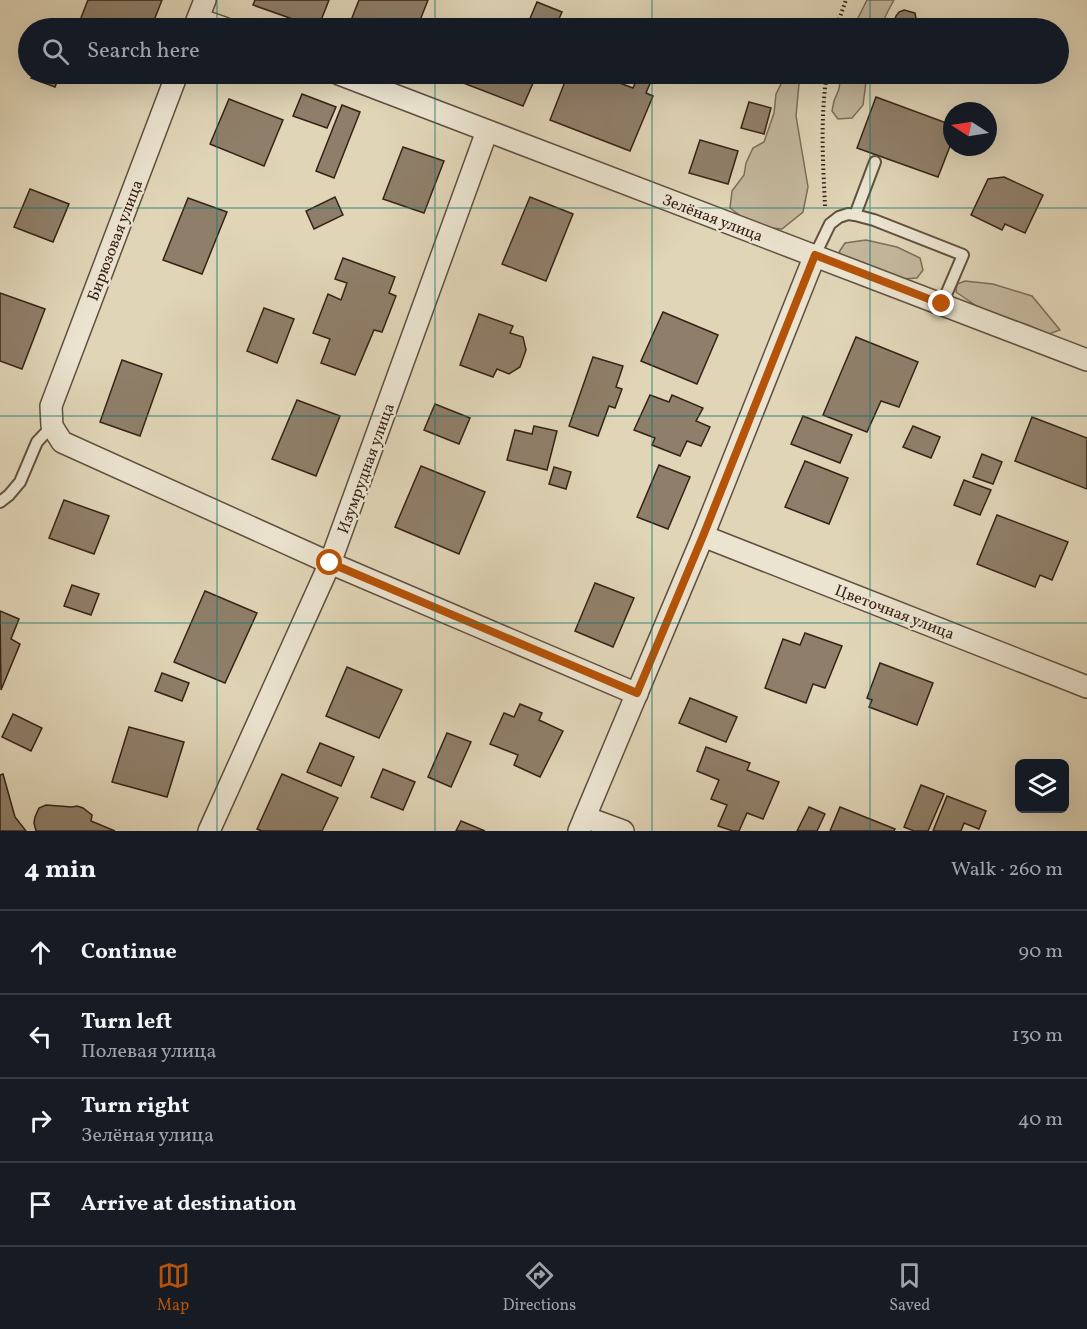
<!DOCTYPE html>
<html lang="en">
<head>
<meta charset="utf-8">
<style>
  :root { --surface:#171b24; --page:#242831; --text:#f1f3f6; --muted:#9ea1a6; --line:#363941; --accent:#b45309 }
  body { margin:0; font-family:Vollkorn,serif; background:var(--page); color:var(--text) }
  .controls { position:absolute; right:18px; bottom:18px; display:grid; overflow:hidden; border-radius:9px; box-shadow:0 6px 24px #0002 }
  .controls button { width:54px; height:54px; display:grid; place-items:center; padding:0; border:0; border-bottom:2px solid var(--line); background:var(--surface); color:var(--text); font:30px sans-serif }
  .compass { position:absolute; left:943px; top:102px; width:54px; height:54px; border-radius:50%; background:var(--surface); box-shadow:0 6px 24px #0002; rotate:282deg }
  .stop { position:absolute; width:18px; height:18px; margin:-14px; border:4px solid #b45309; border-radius:50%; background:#fff }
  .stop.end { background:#b45309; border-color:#fff; box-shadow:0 2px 6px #0008 }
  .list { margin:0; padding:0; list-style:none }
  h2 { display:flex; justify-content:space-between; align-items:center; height:78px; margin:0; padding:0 24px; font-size:26px }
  h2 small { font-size:20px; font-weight:400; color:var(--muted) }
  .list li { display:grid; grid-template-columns:39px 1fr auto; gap:18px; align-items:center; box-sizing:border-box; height:84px; padding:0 24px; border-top:2px solid var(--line) }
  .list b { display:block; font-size:22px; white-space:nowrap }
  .list p { margin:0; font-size:20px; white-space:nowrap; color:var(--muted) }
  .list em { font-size:20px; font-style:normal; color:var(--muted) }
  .icon { flex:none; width:33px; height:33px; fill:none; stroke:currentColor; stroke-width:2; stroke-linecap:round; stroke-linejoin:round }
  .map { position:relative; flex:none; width:1087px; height:831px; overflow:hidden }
  .search { position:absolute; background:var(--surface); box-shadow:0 6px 24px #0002; left:18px; right:18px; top:18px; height:66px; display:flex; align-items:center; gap:15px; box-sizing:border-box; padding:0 21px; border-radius:33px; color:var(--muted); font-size:22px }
  .sheet { height:414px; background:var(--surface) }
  nav { display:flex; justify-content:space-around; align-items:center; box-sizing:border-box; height:84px; border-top:2px solid var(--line); background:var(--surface); font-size:16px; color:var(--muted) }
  nav a { display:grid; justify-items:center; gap:3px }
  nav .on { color:var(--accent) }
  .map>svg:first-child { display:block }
</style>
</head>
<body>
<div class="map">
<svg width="1087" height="831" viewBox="0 0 1087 831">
  <rect width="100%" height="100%" fill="#e0d5b7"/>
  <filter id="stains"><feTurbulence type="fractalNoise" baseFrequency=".00333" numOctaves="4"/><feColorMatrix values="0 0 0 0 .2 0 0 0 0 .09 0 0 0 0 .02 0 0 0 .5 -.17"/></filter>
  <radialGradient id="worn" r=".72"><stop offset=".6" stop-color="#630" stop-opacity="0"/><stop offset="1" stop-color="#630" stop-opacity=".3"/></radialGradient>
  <g fill="#c3b79c" stroke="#7d6c5a" stroke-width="1.5">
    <path d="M867 0H894L888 11 880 28H853Z"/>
    <path d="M841 74H867L863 105 852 118 838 119 832 111 834 101 839 89Z"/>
    <path d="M784 78 797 80 799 84 796 116 808 187 803 212 782 229C758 228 749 223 730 208L732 191 744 175 746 163 753 148 764 142 774 113 776 94Z"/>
    <path d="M866 240 897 247 920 258 923 270 917 278 902 279 847 262 839 252 845 243Z"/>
    <path d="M965 281 993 284 1032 296 1060 330 1049 334 1028 325 981 309 956 292 957 284Z"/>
  </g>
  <g fill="#8f7f6a" stroke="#372217" stroke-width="1.5">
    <path d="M88 0H162L151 28H77Z"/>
    <path d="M255 0H329L318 28 253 5Z"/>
    <path d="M359 0H428L417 28H348Z"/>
    <path d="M537 2 562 12 555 28H526Z"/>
    <path d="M904 10 915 13 917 24 915 28H896L895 27 894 22 896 16 899 12Z"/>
    <path d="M476 20 497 28H473Z"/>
    <path d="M33 74H60L55 87 31 78Z"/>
    <path d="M455 74H537L523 106 453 79Z"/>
    <path d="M568 74H608L606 78 633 88 639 74H654L646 93 653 96 630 151 550 120Z"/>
    <path d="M302 94 336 107 327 128 293 116Z"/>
    <path d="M876 97 952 125V141L938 177 857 148Z"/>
    <path d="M229 99 283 120 264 166 210 144Z"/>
    <path d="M749 102 771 108 764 134 741 128Z"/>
    <path d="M342 105 360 112 334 178 316 171Z"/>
    <path d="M700 140 738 151 728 184 689 173Z"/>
    <path d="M403 147 444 161 424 213 383 199Z"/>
    <path d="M1004 177 1043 195 1025 233 1005 224 1002 230 971 215 988 179Z"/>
    <path d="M30 189 69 204 53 242 14 227Z"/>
    <path d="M335 197 343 215 314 229 306 211Z"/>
    <path d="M530 197 573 214 546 281 502 264Z"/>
    <path d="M188 198 227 212 202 274 163 260Z"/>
    <path d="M343 258 395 277 389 293 396 296 382 332 374 330 355 375 321 363 330 339 313 333 328 294 341 300 347 283 335 279Z"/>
    <path d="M0 293 45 309 22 369 0 361Z"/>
    <path d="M264 308 294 319 277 363 247 351Z"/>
    <path d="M663 312 718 335 697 384 641 361Z"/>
    <path d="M479 314 513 326 510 333 523 337 526 350 520 367 509 374 497 369 493 377 460 365Z"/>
    <path d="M856 337 918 362 899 407 881 401 867 432 823 415Z"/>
    <path d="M593 357 623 366 616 387 622 389 615 408 609 406 598 436 569 426Z"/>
    <path d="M122 360 162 374 140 436 100 422Z"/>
    <path d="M650 395 669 402 672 395 703 408 696 421 710 427 701 446 687 441 680 456 652 445 655 438 634 430Z"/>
    <path d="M297 400 340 416 316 476 272 459Z"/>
    <path d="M435 404 470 418 459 444 424 430Z"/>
    <path d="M803 416 852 435 840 463 791 444Z"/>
    <path d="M1032 417 1087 438V489L1015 461Z"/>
    <path d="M534 426 557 431 547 470 507 460 515 430 532 434Z"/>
    <path d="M913 426 940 437 931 458 903 447Z"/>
    <path d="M982 454 1002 462 993 484 973 477Z"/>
    <path d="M805 461 848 478 829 524 785 507Z"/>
    <path d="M659 465 690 477 668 529 637 517Z"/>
    <path d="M421 466 485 492 459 554 395 527Z"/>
    <path d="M554 467 571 472 566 489 549 484Z"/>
    <path d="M964 480 991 490 980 515 954 505Z"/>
    <path d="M64 500 109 516 94 554 49 538Z"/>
    <path d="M997 515 1068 542 1052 580 1040 575 1035 587 977 564Z"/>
    <path d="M595 583 634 598 613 647 575 631Z"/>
    <path d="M72 585 99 594 91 615 64 606Z"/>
    <path d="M205 591 257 613 225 683 174 662Z"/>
    <path d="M0 611 19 619 11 639 20 644 1 690Z"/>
    <path d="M805 633 842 646 825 688 813 684 806 703 765 688 783 639 800 645Z"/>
    <path d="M880 663 933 683 917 725 869 707 872 700 867 698Z"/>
    <path d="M347 667 402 690 379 738 326 716Z"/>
    <path d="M162 673 189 683 182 701 155 691Z"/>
    <path d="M690 698 737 717 726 742 679 723Z"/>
    <path d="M520 704 542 713 539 720 563 731 540 777 514 765 518 755 490 744 504 713 514 717Z"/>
    <path d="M13 714 42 728 31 751 2 737Z"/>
    <path d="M129 727 184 742 167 797 112 782Z"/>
    <path d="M447 733 471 742 451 787 428 777Z"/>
    <path d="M320 743 354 757 341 786 307 772Z"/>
    <path d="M706 747 750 763 747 770 779 782 763 819 747 813 739 831H733L718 826 727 805 711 799 719 780 697 771Z"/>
    <path d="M383 769 415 782 403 810 371 797Z"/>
    <path d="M3 774 15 817 26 831H0V775Z"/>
    <path d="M282 774 338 798 322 831H262L257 829Z"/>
    <path d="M921 785 944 794 928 831H914L904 827Z"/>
    <path d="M947 796 986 811 979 829 964 823 961 831H933Z"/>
    <path d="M46 805 72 807 77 806 83 808 92 815 91 821 115 831H36L34 823 35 817 39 808Z"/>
    <path d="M809 807 825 814 817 831H797Z"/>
    <path d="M840 807 895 829 894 831H830Z"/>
    <path d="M461 821 485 831H456Z"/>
  </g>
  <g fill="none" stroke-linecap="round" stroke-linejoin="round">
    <g stroke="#614f3f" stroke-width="14">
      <g id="lane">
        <path d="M855 215 875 162"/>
        <path d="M815 255 830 224 839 217 848 214 855 215 874 220 963 255 942 304"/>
        <path d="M0 502 9 495 20 482 37 442 52 426"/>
      </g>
    </g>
    <g stroke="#614f3f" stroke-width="24">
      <g id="street">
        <path d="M198 19 224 28"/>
        <path d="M194 28 205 0"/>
        <path d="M177 74 51 406 52 426 62 442 330 563 637 694"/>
        <path d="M339 74 1087 360"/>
        <path d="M703 536 1087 687"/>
        <path d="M585 817 623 831"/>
        <path d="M209 831 330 563 487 131"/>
        <path d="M579 831 703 536 815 255"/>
      </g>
    </g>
    <g stroke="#372217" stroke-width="4" stroke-dasharray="1.5 3" stroke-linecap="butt">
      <path d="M836 28 846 0"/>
      <path d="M825 206C823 162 820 117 827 74"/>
    </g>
    <use href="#lane" stroke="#ebe4d0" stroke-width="10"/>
    <use href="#street" stroke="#ebe4d0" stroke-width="21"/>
  </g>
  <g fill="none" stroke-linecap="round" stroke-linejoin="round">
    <path stroke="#b45309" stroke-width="8" d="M330 563 637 693 703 536 815 255 942 304"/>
  </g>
  <path fill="none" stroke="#0f766e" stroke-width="1.5" stroke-opacity="0.55" d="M217 0V28M435 0V28M652 0V28M870 0V28M217 74V831M435 74V831M652 74V831M870 74V831M0 208H1087M0 416H1087M0 623H1087"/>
  <g text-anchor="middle" stroke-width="4.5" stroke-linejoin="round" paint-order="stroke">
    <g font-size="16" fill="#372217" stroke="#ebe4d0">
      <text transform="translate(713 217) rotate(21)" y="6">Зелёная улица</text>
      <text transform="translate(114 240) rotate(-69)" y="6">Бирюзовая улица</text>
      <text transform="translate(365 468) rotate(-70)" y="6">Изумрудная улица</text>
      <text transform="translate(895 611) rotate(21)" y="6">Цветочная улица</text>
    </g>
  </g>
  <rect width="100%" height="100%" filter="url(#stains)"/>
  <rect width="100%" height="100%" fill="url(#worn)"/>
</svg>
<div class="controls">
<button><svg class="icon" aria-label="layers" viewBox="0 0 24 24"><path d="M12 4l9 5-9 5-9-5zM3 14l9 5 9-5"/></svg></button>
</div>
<svg class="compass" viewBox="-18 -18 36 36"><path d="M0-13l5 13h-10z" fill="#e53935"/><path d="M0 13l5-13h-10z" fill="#9ea1a6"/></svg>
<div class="stop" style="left:330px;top:563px"></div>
<div class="stop end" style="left:942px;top:304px"></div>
<div class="search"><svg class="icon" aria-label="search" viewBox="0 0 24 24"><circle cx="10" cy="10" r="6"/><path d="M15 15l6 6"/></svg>Search here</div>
</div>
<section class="sheet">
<h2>4 min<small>Walk · 260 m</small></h2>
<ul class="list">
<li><svg class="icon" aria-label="ahead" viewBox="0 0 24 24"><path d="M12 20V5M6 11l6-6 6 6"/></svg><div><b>Continue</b></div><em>90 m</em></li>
<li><svg class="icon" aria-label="left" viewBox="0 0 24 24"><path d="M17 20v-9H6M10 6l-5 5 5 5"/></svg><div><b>Turn left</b><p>Полевая улица</p></div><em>130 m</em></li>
<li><svg class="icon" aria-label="right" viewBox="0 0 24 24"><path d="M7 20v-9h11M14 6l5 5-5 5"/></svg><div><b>Turn right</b><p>Зелёная улица</p></div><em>40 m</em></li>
<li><svg class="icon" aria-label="arrive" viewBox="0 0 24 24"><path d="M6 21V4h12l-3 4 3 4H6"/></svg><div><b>Arrive at destination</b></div></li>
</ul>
</section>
<nav>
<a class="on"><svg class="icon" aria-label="map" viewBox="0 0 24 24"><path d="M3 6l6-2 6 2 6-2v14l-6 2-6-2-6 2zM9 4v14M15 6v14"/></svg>Map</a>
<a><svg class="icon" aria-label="directions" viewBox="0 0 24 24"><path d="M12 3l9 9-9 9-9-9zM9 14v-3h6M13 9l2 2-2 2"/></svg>Directions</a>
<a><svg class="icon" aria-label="saved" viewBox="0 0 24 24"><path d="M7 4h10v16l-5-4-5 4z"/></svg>Saved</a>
</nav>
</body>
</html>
